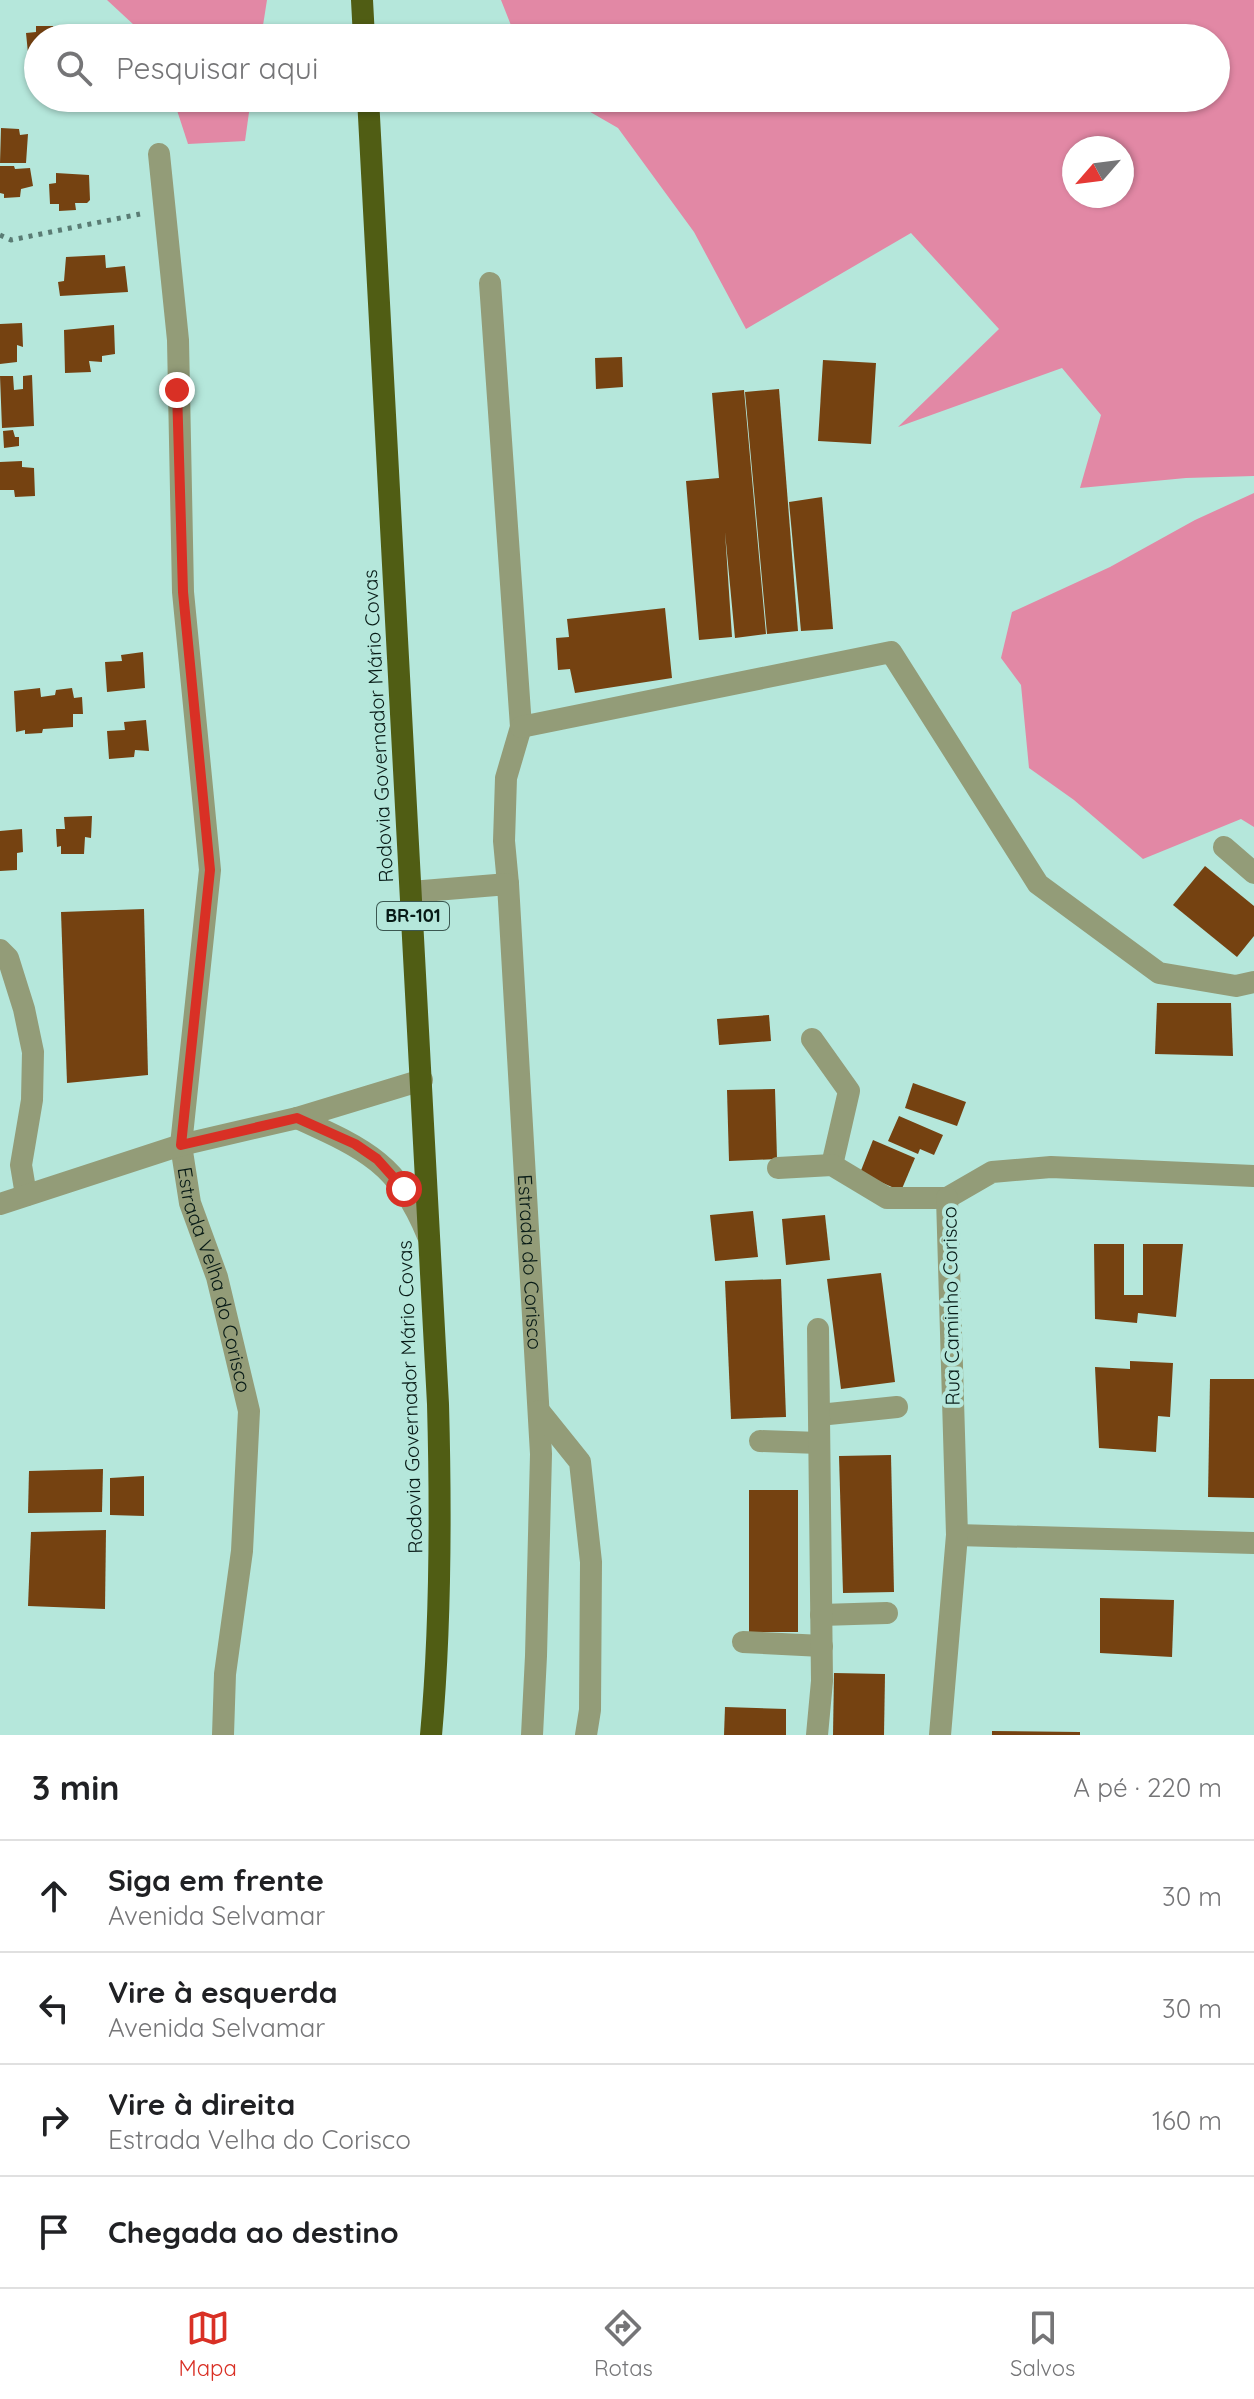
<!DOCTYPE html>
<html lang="pt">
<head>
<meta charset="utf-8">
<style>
  :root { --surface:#fff; --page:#f2f2f2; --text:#202124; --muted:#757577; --line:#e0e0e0; --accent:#d93025 }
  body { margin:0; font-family:Quicksand,sans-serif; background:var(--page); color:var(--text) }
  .compass { position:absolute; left:1062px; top:136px; width:72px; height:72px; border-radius:50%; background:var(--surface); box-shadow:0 2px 6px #0004; rotate:242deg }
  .stop { position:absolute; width:24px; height:24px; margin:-18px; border:6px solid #d93025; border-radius:50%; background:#fff }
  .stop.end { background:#d93025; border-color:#fff; box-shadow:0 2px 8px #0008 }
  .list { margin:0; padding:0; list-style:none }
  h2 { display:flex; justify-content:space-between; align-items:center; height:104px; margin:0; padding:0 32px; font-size:34px }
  h2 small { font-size:26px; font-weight:400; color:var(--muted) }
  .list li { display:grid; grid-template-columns:52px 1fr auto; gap:24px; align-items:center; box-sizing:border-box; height:112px; padding:0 32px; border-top:2px solid var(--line) }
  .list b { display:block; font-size:30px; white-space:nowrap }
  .list p { margin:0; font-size:26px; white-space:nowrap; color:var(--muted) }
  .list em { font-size:26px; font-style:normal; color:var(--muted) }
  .icon { flex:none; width:44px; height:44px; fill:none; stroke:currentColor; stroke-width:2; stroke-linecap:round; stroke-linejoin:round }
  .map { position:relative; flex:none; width:1254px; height:1735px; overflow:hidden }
  .search { position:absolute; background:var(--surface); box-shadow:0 2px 6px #0004; left:24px; right:24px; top:24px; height:88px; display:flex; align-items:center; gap:20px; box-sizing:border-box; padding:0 28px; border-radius:44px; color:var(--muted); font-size:30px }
  .sheet { height:552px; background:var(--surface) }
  nav { display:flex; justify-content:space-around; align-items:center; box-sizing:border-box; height:112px; border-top:2px solid var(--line); background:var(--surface); font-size:22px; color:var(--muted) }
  nav a { display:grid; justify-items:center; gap:4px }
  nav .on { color:var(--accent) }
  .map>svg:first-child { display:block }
</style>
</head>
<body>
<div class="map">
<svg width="1254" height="1735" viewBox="0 0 1254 1735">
  <rect width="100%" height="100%" fill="#b5e7db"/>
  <g fill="#e288a5" fill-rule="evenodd">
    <path d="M107 0H267L261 38H148Z"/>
    <path d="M501 0H1254V476L1186 478 1080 488 1101 415 1062 368 898 427 999 329 911 233 746 329 694 232 618 128 566 98H1216V38H516ZM1122 148V196H1074V148Z"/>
    <path d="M173 98H251L245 141 188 144Z"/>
    <path d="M1254 493V827L1241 819 1143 859 1074 800 1029 768 1021 685 1001 658 1012 612 1110 567 1195 520Z"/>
  </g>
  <g fill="#754211">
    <path d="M36 26H53L55 31 67 30 68 38H38V54L28 53 26 33 36 32Z"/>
    <path d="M1 128 19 129 20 135 28 134 26 163H0Z"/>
    <path d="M0 166H14L15 169 30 168 33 186 21 189 20 197 4 198V194L0 193Z"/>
    <path d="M56 173 89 175 90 200 87 203H75L76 210 59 211V204H50L49 184 56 183Z"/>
    <path d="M105 255 106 268 125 266 128 292 60 296 58 282 64 281 66 257Z"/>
    <path d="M22 323 23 347 17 345V362L0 364V324Z"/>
    <path d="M114 325 115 354 102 356V362L89 361 91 372 65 373 64 330Z"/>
    <path d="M622 357 623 387 596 389 595 358Z"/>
    <path d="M823 360 876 363 871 444 818 441Z"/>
    <path d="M32 375 34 426 2 428 0 376H13L14 390 23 389V376Z"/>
    <path d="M779 389 798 631 767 634 745 392Z"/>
    <path d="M744 390 766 634 735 638 725 532 732 637 699 640 686 481 719 478 712 393Z"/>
    <path d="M13 430 15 437H19V446L4 448 3 431Z"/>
    <path d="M22 461V467L34 468 35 496 15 497 14 490H0V462Z"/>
    <path d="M822 497 833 629 801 631 789 502Z"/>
    <path d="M665 608 672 678 575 693 570 669 558 670 556 638 569 637 567 619Z"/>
    <path d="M143 652 145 688 107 692 105 662 122 661 121 655Z"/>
    <path d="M40 688 41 697 55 695 56 690 72 688 74 698 82 697 83 714H73V727L43 729 42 733 25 734V730L16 732 14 691Z"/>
    <path d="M146 720 149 751 135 750 134 757 109 759 107 731 125 730 124 722Z"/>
    <path d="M92 816 91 838 85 837 84 854H61V846L57 847 56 829H65L64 817Z"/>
    <path d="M22 829 23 852 17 853V870L0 871V831Z"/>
    <path d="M1205 866 1254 906V936L1237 957 1173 905Z"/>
    <path d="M144 909 148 1075 67 1083 61 912Z"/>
    <path d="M1157 1003H1231L1233 1056 1155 1054Z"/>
    <path d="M769 1015 771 1041 719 1045 717 1019Z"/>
    <path d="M913 1083 966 1102 957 1126 905 1108Z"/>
    <path d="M775 1089 777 1159 729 1161 727 1090Z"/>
    <path d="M899 1116 943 1135 934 1155 920 1149 918 1154 888 1141Z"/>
    <path d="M873 1140 915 1158 901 1191 860 1173Z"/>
    <path d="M753 1211 758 1257 715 1261 710 1215Z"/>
    <path d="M825 1215 830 1260 786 1265 782 1219Z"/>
    <path d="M1094 1244H1124V1295H1143V1244H1183L1176 1317 1138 1313 1137 1323 1095 1319Z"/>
    <path d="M881 1273 895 1382 841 1389 827 1279Z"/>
    <path d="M781 1279 786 1417 731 1419 725 1281Z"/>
    <path d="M1130 1361 1173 1363 1170 1417 1158 1416 1156 1452 1099 1448 1095 1367 1130 1369Z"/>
    <path d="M1210 1379H1254V1498L1208 1497Z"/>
    <path d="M891 1455 894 1592 843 1593 839 1456Z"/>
    <path d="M103 1469 102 1512 28 1513 29 1471Z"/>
    <path d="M144 1476V1516L110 1515V1478Z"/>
    <rect x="749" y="1490" width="49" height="142"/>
    <path d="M106 1530 105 1609 28 1606 31 1532Z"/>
    <path d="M1100 1598 1174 1600 1172 1657 1100 1653Z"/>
    <path d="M834 1673 885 1674 884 1735H833Z"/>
    <path d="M725 1707 786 1709V1735H724Z"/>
    <path d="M992 1731 1080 1732V1735H992Z"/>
  </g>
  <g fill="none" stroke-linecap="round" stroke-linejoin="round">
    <path stroke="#5a7c74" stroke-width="5" stroke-dasharray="4 6" stroke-linecap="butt" d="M0 235 11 240 140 214"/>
    <g stroke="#939c78" stroke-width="22">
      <path id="s1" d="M159 154 178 340 183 592 210 870 181 1145 190 1203 217 1277 249 1411 242 1551 225 1674 223 1735"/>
      <path d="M490 283 521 727 506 778 504 841 508 884"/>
      <path d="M521 727 891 652 1038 884 1159 973 1236 986 1254 982"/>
      <path d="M1224 847 1254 873"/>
      <path id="s2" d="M411 892 508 884 541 1454 536 1656 532 1735"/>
      <path d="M0 950 8 958 24 1009 33 1052 32 1100 21 1165 26 1195"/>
      <path d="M812 1039 849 1091 832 1165"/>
      <path d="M297 1118C365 1149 398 1163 428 1236"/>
      <path d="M778 1168 832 1165 887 1198H947"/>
      <path d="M947 1198 992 1172 1051 1167 1254 1176"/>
      <path d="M0 1204 181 1145 297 1118 422 1080"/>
      <path d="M539 1411 580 1462 591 1562 590 1710 586 1735"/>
      <path d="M819 1415 897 1407"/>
      <path d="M760 1441 819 1443"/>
      <path d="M957 1535 1254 1543"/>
      <path d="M821 1615 887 1613"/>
      <path d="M743 1642 822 1646"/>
      <path d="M817 1735 822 1681 818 1329"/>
      <path d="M940 1735 957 1535 947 1198"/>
    </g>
    <g stroke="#505d14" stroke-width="22">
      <path d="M362 0 364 38"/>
      <path d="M368 98 438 1404C441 1514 441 1625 431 1735"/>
    </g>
  </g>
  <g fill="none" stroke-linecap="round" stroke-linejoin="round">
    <path stroke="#d93025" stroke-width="10" d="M177 390 183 592 210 870 181 1145 297 1118 355 1144 377 1159 404 1189"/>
  </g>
  <g text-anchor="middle" stroke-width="8" stroke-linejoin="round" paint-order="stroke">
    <rect fill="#b5e7db" stroke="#3b5851" stroke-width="2" x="377" y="902" width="72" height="28" rx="6"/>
    <g font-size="18" font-weight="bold" fill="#071a16">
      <text x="413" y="922">BR-101</text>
    </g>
    <g font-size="20" fill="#071a16" stroke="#b5e7db">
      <text transform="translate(378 726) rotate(-93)" y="7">Rodovia Governador Mário Covas</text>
      <text dy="7" stroke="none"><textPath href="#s2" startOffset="476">Estrada do Corisco</textPath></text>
      <text dy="7" stroke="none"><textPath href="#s1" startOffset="1134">Estrada Velha do Corisco</textPath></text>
      <text transform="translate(951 1306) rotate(-91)" y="7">Rua Caminho Corisco</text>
      <text transform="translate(410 1397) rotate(-92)" y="7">Rodovia Governador Mário Covas</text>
    </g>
  </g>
</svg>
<svg class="compass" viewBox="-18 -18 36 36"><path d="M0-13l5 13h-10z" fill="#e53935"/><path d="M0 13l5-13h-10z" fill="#757577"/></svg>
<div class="stop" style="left:404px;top:1189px"></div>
<div class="stop end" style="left:177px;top:390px"></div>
<div class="search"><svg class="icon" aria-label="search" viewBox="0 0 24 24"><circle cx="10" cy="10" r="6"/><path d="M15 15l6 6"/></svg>Pesquisar aqui</div>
</div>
<section class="sheet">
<h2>3 min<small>A pé · 220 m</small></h2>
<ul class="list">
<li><svg class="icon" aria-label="ahead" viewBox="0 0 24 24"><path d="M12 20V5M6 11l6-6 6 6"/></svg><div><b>Siga em frente</b><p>Avenida Selvamar</p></div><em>30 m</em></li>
<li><svg class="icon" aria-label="left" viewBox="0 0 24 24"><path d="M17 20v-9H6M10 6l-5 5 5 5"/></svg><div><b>Vire à esquerda</b><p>Avenida Selvamar</p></div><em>30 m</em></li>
<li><svg class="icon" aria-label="right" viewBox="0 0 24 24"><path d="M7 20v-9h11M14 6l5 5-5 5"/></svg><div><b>Vire à direita</b><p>Estrada Velha do Corisco</p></div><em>160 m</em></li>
<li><svg class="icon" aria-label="arrive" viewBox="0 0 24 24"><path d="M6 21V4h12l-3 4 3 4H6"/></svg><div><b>Chegada ao destino</b></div></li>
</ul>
</section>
<nav>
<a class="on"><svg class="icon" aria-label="map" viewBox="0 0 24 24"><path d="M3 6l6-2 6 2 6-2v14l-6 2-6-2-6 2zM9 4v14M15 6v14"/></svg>Mapa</a>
<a><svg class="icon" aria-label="directions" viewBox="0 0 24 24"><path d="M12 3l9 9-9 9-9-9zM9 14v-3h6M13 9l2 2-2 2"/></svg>Rotas</a>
<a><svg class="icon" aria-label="saved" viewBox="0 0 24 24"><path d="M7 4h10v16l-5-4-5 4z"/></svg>Salvos</a>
</nav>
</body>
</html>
